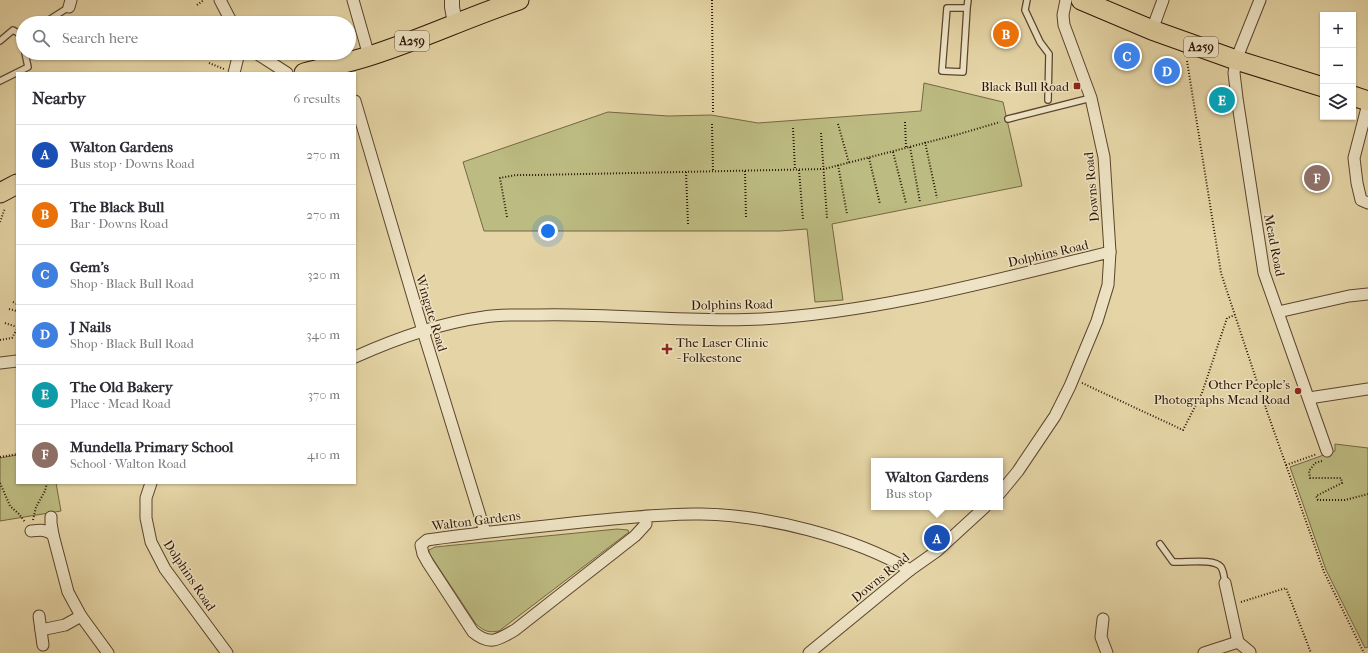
<!DOCTYPE html>
<html lang="en">
<head>
<meta charset="utf-8">
<style>
  :root { --surface:#fff; --page:#f7f7f7; --text:#2b2b33; --muted:#7c7c81; --line:#e1e1e2; --accent:#1a73e8 }
  body { margin:0; font-family:"IM FELL French Canon",serif; background:var(--page); color:var(--text) }
  .controls { position:absolute; right:12px; top:12px; display:grid; overflow:hidden; border-radius:0px; box-shadow:0 1px 3px #0004 }
  .controls button { width:36px; height:36px; display:grid; place-items:center; padding:0; border:0; border-bottom:1px solid var(--line); background:var(--surface); color:var(--text); font:20px sans-serif }
  .you { position:absolute; left:548px; top:231px; width:14px; height:14px; margin:-10px; border:3px solid #fff; border-radius:50%; background:#1a73e8; box-shadow:0 0 0 6px #1a73e833 }
  .badge { display:grid; place-items:center; width:26px; height:26px; border-radius:50%; background:var(--accent); color:#fff; font-size:13px; font-weight:700 }
  .pin { position:absolute; translate:-50% -50%; border:2px solid #fff; box-shadow:0 1px 4px #0006 }
  .popup { position:absolute; left:871px; top:458px; width:132px; height:52px; box-sizing:border-box; display:grid; place-content:center; border-radius:0px; background:var(--surface); filter:drop-shadow(0 1px 3px #0005); font-size:13px; white-space:nowrap; color:var(--muted) }
  .popup b { font-size:15px; color:var(--text) }
  .popup::after { content:''; position:absolute; left:50%; top:100%; margin-left:-8px; border:8px solid transparent; border-top-color:var(--surface) }
  .list { margin:0; padding:0; list-style:none }
  h2 { display:flex; justify-content:space-between; align-items:center; height:52px; margin:0; padding:0 16px; font-size:17px }
  h2 small { font-size:13px; font-weight:400; color:var(--muted) }
  .list li { display:grid; grid-template-columns:26px 1fr auto; gap:12px; align-items:center; box-sizing:border-box; height:60px; padding:0 16px; border-top:1px solid var(--line) }
  .list b { display:block; font-size:15px; white-space:nowrap }
  .list p { margin:0; font-size:13px; white-space:nowrap; color:var(--muted) }
  .list em { font-size:13px; font-style:normal; color:var(--muted) }
  .icon { flex:none; width:22px; height:22px; fill:none; stroke:currentColor; stroke-width:2; stroke-linecap:round; stroke-linejoin:round }
  .map { position:relative; flex:none; width:1368px; height:653px; overflow:hidden }
  .search { position:absolute; background:var(--surface); box-shadow:0 1px 3px #0004; left:16px; top:16px; width:340px; height:44px; display:flex; align-items:center; gap:10px; box-sizing:border-box; padding:0 14px; border-radius:22px; color:var(--muted); font-size:15px }
  .panel { position:absolute; background:var(--surface); box-shadow:0 1px 3px #0004; left:16px; top:72px; width:340px; height:412px; border-radius:0px }
  .map>svg:first-child { display:block }
</style>
</head>
<body>
<div class="map">
<svg width="1368" height="653" viewBox="0 0 1368 653">
  <rect width="100%" height="100%" fill="#e5d5a6"/>
  <filter id="stains"><feTurbulence type="fractalNoise" baseFrequency=".005" numOctaves="4"/><feColorMatrix values="0 0 0 0 .2 0 0 0 0 .09 0 0 0 0 .02 0 0 0 .5 -.17"/></filter>
  <radialGradient id="worn" r=".72"><stop offset=".6" stop-color="#630" stop-opacity="0"/><stop offset="1" stop-color="#630" stop-opacity=".3"/></radialGradient>
  <g fill="#bcbb81" stroke="#756743">
    <path d="M924 83 1003 102 1022 186 832 224 843 300 815 302 807 229 780 231H484L463 162 608 112 668 116 711 115 758 123 921 111Z"/>
    <path d="M1335 444 1368 448V647L1365 648 1326 570 1290 467 1335 451Z"/>
    <path d="M17 455V483H56L61 511 0 521V458Z"/>
    <path d="M617 529 628 530 629 532 499 631C488 633 484 631 476 624L429 553V550L435 547Z"/>
  </g>
  <g fill="none" stroke-linecap="round" stroke-linejoin="round">
    <g stroke="#5c442d" stroke-width="8">
      <g id="service">
        <path d="M1027 0 1025 10 1040 42 1049 54 1048 100"/>
        <path d="M967 8H947L942 71 963 72 967 8 968 0"/>
        <path d="M44 23 69 7"/>
        <path d="M0 41 13 30 23 36"/>
        <path d="M0 81 28 67 25 53"/>
        <path d="M1008 119 1091 98"/>
        <path d="M1160 544 1173 562C1185 563 1214 558 1221 567 1224 572 1224 577 1225 583"/>
      </g>
    </g>
    <g stroke="#5c442d" stroke-width="13">
      <g id="minor">
        <path d="M220 0 232 23"/>
        <path d="M353 0 369 56"/>
        <path d="M1260 0 1236 60 1234 73 1237 98 1264 273 1327 451"/>
        <path d="M69 7 71 0"/>
        <path d="M1152 30 1163 0"/>
        <path d="M256 53 287 73"/>
        <path d="M234 73 239 53"/>
        <path d="M355 101 423 331 485 532"/>
        <path d="M1368 104 1354 158 1357 183 1361 200 1368 203"/>
        <path d="M1278 312 1349 296 1368 294"/>
        <path d="M355 357C395 339 440 323 484 317 501 314 520 315 538 315 612 313 687 323 762 319 880 312 995 280 1110 252"/>
        <path d="M0 363 17 361"/>
        <path d="M1309 398 1368 389"/>
        <path d="M151 483 146 498V518L151 542 165 569 227 653"/>
        <path d="M1000 493 1018 471 1055 416 1070 386 1097 321 1108 285 1110 252 1104 157 1091 98 1064 25 1063 15 1066 0"/>
        <path d="M646 516V524L635 536 515 630C498 640 490 646 473 632L428 563 423 554 421 545 427 540C482 532 537 527 592 521 628 518 665 513 701 514 767 515 853 537 910 570"/>
        <path d="M51 517V523L53 535"/>
        <path d="M31 531C40 530 46 529 53 535L68 592 81 616 108 653"/>
        <path d="M1225 583 1238 642 1250 652"/>
        <path d="M39 616 43 645"/>
        <path d="M1103 619 1101 637 1107 653"/>
        <path d="M41 630 65 625 81 616"/>
        <path d="M809 653 910 570 937 551 985 507"/>
        <path d="M1204 653 1238 642"/>
      </g>
    </g>
    <g stroke="#5c442d" stroke-width="16">
      <path id="tertiary" d="M452 0V7L455 23"/>
    </g>
    <g stroke="#2e1305" stroke-width="21">
      <g id="trunk">
        <path d="M1081 0 1152 30 1236 60 1323 87"/>
        <path d="M304 73C325 67 348 63 369 56 420 40 468 17 519 0"/>
        <path d="M1353 96 1368 101"/>
        <path d="M0 193 17 184"/>
      </g>
    </g>
    <g stroke="#2e1305" stroke-width="2" stroke-dasharray="1 2" stroke-linecap="butt">
      <path d="M712 0 713 112"/>
      <path d="M197 5 204 0"/>
      <path d="M1187 61 1221 273 1265 406 1324 572 1364 653"/>
      <path d="M209 63 224 69"/>
      <path d="M905 122 906 147"/>
      <path d="M712 124 713 171"/>
      <path d="M838 124 849 163"/>
      <path d="M793 128 795 170"/>
      <path d="M821 133 827 218"/>
      <path d="M925 142 937 198"/>
      <path d="M910 147 920 202"/>
      <path d="M893 152 906 203"/>
      <path d="M869 158 880 204"/>
      <path d="M838 165 847 214"/>
      <path d="M799 170 803 220"/>
      <path d="M745 171 746 218"/>
      <path d="M686 172 688 224"/>
      <path d="M507 217 500 178 516 175H536L824 169 956 135 1000 122"/>
      <path d="M0 222 5 208"/>
      <path d="M13 302 17 304"/>
      <path d="M9 309 17 311"/>
      <path d="M5 323 17 327"/>
      <path d="M0 340 12 338 17 329"/>
      <path d="M1082 383 1183 430 1202 393 1227 318 1235 315"/>
      <path d="M1265 406 1279 402"/>
      <path d="M0 457 17 454"/>
      <path d="M1322 461 1315 463 1309 471 1310 478H1341L1342 483 1316 496 1318 500H1345L1368 494"/>
      <path d="M1286 465 1317 454"/>
      <path d="M0 483 10 506 19 514 25 522"/>
      <path d="M33 520 36 507 45 491 47 483"/>
      <path d="M1241 602 1286 588 1311 653"/>
    </g>
    <use href="#service" stroke="#eee4c5" stroke-width="5.5"/>
    <use href="#minor" stroke="#eee4c5" stroke-width="11"/>
    <use href="#tertiary" stroke="#eee4c5" stroke-width="14"/>
    <use href="#trunk" stroke="#e5d5a6" stroke-width="19"/>
  </g>
  <g fill="#8f2418" stroke="#eee4c5" stroke-width="1.5">
    <rect x="1073" y="82" width="8" height="8" rx="2"/>
    <path d="M665 343h4v4h4v4h-4v4h-4v-4h-4v-4h4z"/>
    <circle cx="1298" cy="391" r="4"/>
  </g>
  <g text-anchor="middle" stroke-width="3" stroke-linejoin="round" paint-order="stroke">
    <g fill="#eee4c5" stroke="#68523f" stroke-width="1">
      <rect x="395" y="31" width="34" height="20" rx="3"/>
      <rect x="1184" y="37" width="34" height="20" rx="3"/>
    </g>
    <g font-size="12" font-weight="bold" fill="#2e1305">
      <text x="412" y="45">A259</text>
      <text x="1201" y="51">A259</text>
    </g>
    <g font-size="13" fill="#2e1305" stroke="#eee4c5" text-anchor="end">
      <text x="1069" y="91">Black Bull Road</text>
      <text x="676" y="347" text-anchor="start">The Laser Clinic<tspan x="676" dy="15">- Folkestone</tspan></text>
      <text x="1290" y="389">Other People's<tspan x="1290" dy="15">Photographs Mead Road</tspan></text>
    </g>
    <g font-size="13" fill="#2e1305" stroke="#eee4c5">
      <text transform="translate(1091 187) rotate(-95)" y="5">Downs Road</text>
      <text transform="translate(1275 245) rotate(79)" y="5">Mead Road</text>
      <text transform="translate(1048 253) rotate(-13)" y="5">Dolphins Road</text>
      <text transform="translate(732 304) rotate(-1)" y="5">Dolphins Road</text>
      <text transform="translate(432 313) rotate(73)" y="5">Wingate Road</text>
      <text transform="translate(476 520) rotate(-7)" y="5">Walton Gardens</text>
      <text transform="translate(190 575) rotate(56)" y="5">Dolphins Road</text>
      <text transform="translate(880 577) rotate(-39)" y="5">Downs Road</text>
    </g>
  </g>
  <rect width="100%" height="100%" filter="url(#stains)"/>
  <rect width="100%" height="100%" fill="url(#worn)"/>
</svg>
<div class="controls">
<button>+</button>
<button>−</button>
<button><svg class="icon" aria-label="layers" viewBox="0 0 24 24"><path d="M12 4l9 5-9 5-9-5zM3 14l9 5 9-5"/></svg></button>
</div>
<div class="you"></div>
<div class="pin badge" style="left:937px;top:538px;background:#1a4fb4">A</div>
<div class="popup"><b>Walton Gardens</b>Bus stop</div>
<div class="pin badge" style="left:1006px;top:34px;background:#e8710a">B</div>
<div class="pin badge" style="left:1127px;top:56px;background:#3f7fe0">C</div>
<div class="pin badge" style="left:1167px;top:71px;background:#3f7fe0">D</div>
<div class="pin badge" style="left:1222px;top:100px;background:#0f9aa8">E</div>
<div class="pin badge" style="left:1317px;top:178px;background:#8d6e63">F</div>
<div class="search"><svg class="icon" aria-label="search" viewBox="0 0 24 24"><circle cx="10" cy="10" r="6"/><path d="M15 15l6 6"/></svg>Search here</div>
<section class="panel">
<h2>Nearby<small>6 results</small></h2>
<ul class="list">
<li><span class="badge" style="background:#1a4fb4">A</span><div><b>Walton Gardens</b><p>Bus stop · Downs Road</p></div><em>270 m</em></li>
<li><span class="badge" style="background:#e8710a">B</span><div><b>The Black Bull</b><p>Bar · Downs Road</p></div><em>270 m</em></li>
<li><span class="badge" style="background:#3f7fe0">C</span><div><b>Gem's</b><p>Shop · Black Bull Road</p></div><em>320 m</em></li>
<li><span class="badge" style="background:#3f7fe0">D</span><div><b>J Nails</b><p>Shop · Black Bull Road</p></div><em>340 m</em></li>
<li><span class="badge" style="background:#0f9aa8">E</span><div><b>The Old Bakery</b><p>Place · Mead Road</p></div><em>370 m</em></li>
<li><span class="badge" style="background:#8d6e63">F</span><div><b>Mundella Primary School</b><p>School · Walton Road</p></div><em>410 m</em></li>
</ul>
</section>
</div>
</body>
</html>
